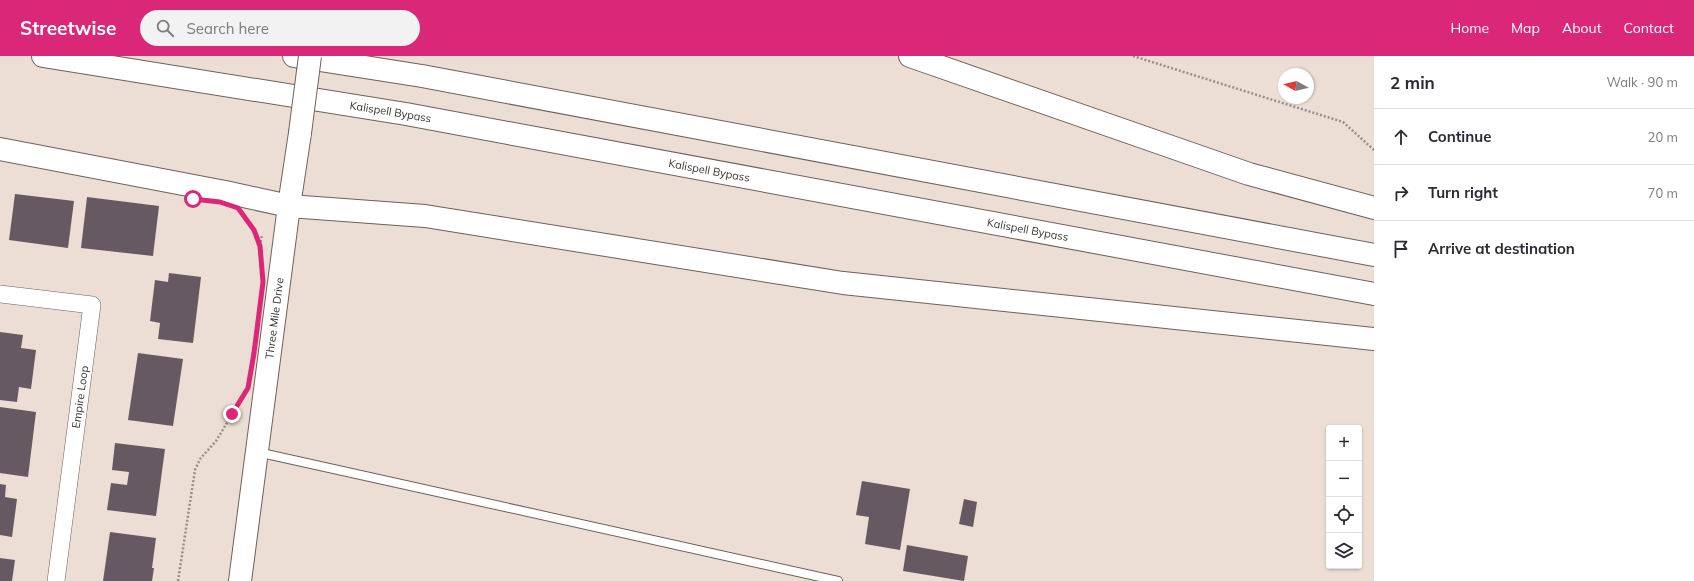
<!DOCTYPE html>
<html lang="en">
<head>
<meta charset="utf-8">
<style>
  :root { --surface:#fff; --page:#f2f2f3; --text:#2b2b33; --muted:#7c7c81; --line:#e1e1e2; --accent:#db2777 }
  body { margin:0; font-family:Mulish,sans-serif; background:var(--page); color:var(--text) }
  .controls { position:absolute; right:12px; bottom:12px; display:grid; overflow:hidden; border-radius:4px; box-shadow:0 1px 3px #0004 }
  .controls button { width:36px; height:36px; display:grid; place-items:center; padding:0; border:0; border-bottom:1px solid var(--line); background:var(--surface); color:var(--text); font:20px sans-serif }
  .compass { position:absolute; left:1278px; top:12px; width:36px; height:36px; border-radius:50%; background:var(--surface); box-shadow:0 1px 3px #0004; rotate:278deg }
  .stop { position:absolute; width:12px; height:12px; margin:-9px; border:3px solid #db2777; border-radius:50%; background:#fff }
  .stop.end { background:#db2777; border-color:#fff; box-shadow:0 1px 4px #0008 }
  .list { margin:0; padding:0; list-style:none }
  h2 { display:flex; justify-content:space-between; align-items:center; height:52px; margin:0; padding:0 16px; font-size:17px }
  h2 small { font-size:13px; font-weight:400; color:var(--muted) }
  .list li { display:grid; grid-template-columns:26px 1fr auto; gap:12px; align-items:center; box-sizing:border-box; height:56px; padding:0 16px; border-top:1px solid var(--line) }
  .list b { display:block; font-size:15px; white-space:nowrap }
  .list em { font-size:13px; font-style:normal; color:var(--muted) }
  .icon { flex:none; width:22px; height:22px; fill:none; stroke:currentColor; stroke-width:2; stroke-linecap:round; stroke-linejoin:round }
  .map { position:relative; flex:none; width:1374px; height:525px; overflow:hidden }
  header { display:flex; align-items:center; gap:24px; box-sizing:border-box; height:56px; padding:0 20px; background:var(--accent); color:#fff }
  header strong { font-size:19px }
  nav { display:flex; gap:22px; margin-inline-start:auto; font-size:14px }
  .search { width:280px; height:36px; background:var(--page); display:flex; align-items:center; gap:10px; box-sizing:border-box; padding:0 14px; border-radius:22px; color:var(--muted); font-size:15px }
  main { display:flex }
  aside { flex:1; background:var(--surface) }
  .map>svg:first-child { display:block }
</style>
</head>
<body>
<header>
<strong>Streetwise</strong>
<div class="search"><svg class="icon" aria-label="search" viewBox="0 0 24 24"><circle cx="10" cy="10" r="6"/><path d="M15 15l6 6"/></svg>Search here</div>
<nav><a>Home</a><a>Map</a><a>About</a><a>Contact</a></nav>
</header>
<main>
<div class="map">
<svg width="1374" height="525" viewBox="0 0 1374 525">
  <rect width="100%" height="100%" fill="#ecded4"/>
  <g fill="#665961">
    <path d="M15 138 74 145 68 192 9 184Z"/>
    <path d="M87 141 159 150 153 200 81 192Z"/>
    <path d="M169 217 201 221 193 287 158 283 160 267 150 265 155 224 168 226Z"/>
    <path d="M0 276 23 279 21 292 36 294 31 333 19 331 17 346 0 344Z"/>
    <path d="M138 297 183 303 173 370 128 364Z"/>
    <path d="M0 351 36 356 28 421 0 417Z"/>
    <path d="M115 387 165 393 156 460 107 454 111 427 127 429 129 416 112 414Z"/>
    <path d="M862 425 910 433 900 494 865 488 869 461 856 459Z"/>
    <path d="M0 428 6 429 5 441 17 443 12 481 0 479Z"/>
    <path d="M964 443 977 446 973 471 959 468Z"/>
    <path d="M110 476 156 482 152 512H154L152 525H103Z"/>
    <path d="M907 489 968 500 964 525 903 515Z"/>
    <path d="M0 502 15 504 12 525H0Z"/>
  </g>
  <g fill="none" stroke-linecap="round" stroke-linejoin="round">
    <g stroke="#6d6158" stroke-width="10">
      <path id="lane" d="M257 396 838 525"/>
    </g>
    <g stroke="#6d6158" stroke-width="18">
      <path id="street" d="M0 238 92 249 56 525"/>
    </g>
    <g stroke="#6d6158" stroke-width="24">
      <g id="secondary">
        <path id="s1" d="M240 525 289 150 300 77"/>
      </g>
    </g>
    <g stroke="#6d6158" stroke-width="24">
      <g id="highway">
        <path id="s2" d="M43 0 406 58 1374 238"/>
        <path d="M294 0 422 20 1374 199"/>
        <path d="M910 0 1249 118 1374 152"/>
        <path d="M0 93 225 136 289 150 425 160 843 227 1374 283"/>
      </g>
    </g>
    <g stroke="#988e87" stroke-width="2.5" stroke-dasharray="2 2" stroke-linecap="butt">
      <path d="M1133 0 1343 66 1374 94"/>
      <path d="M246 163 254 174 260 196"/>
      <path d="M260 190 262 179"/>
      <path d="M178 525 195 414 200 403 216 385 242 342"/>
    </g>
    <use href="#lane" stroke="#fff" stroke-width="8"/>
    <use href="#street" stroke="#fff" stroke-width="17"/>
    <use href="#secondary" stroke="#fff" stroke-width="22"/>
    <use href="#highway" stroke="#fff" stroke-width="22"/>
    <g stroke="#6d6158" stroke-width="24" stroke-linecap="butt">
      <path id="secondary-bridge" d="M300 77 310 0"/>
    </g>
    <use href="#secondary-bridge" stroke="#fff" stroke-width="22"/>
  </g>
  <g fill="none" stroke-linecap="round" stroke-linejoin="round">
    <path stroke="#db2777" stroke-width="5" d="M193 143 220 146 238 152 254 174 260 190 263 226 254 297 248 332 232 358"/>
  </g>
  <g text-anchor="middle" stroke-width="4" stroke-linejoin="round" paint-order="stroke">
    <g font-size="11" fill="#37322e" stroke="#fff">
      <text dy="4" stroke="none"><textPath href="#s2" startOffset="352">Kalispell Bypass</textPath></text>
      <text dy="4" stroke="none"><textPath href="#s2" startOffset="676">Kalispell Bypass</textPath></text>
      <text dy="4" stroke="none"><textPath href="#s2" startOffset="1000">Kalispell Bypass</textPath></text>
      <text dy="4" stroke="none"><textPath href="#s1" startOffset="265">Three Mile Drive</textPath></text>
      <text transform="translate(80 341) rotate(-82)" y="4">Empire Loop</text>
    </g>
  </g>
</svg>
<div class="controls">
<button>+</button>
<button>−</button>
<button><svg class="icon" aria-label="locate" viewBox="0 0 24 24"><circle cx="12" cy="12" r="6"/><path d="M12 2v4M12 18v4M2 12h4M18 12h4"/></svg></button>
<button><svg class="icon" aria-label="layers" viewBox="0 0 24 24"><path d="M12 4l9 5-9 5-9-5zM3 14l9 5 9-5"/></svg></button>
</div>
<svg class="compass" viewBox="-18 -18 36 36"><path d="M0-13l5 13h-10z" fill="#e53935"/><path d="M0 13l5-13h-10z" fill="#7c7c81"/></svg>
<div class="stop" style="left:193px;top:143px"></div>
<div class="stop end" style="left:232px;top:358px"></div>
</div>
<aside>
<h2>2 min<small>Walk · 90 m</small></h2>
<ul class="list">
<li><svg class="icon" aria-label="ahead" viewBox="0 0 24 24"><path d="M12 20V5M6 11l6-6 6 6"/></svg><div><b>Continue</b></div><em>20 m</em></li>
<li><svg class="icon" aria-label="right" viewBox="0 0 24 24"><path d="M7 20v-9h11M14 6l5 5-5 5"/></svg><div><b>Turn right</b></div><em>70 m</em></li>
<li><svg class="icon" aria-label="arrive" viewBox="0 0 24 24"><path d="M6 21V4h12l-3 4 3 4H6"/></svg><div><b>Arrive at destination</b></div></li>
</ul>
</aside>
</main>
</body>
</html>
